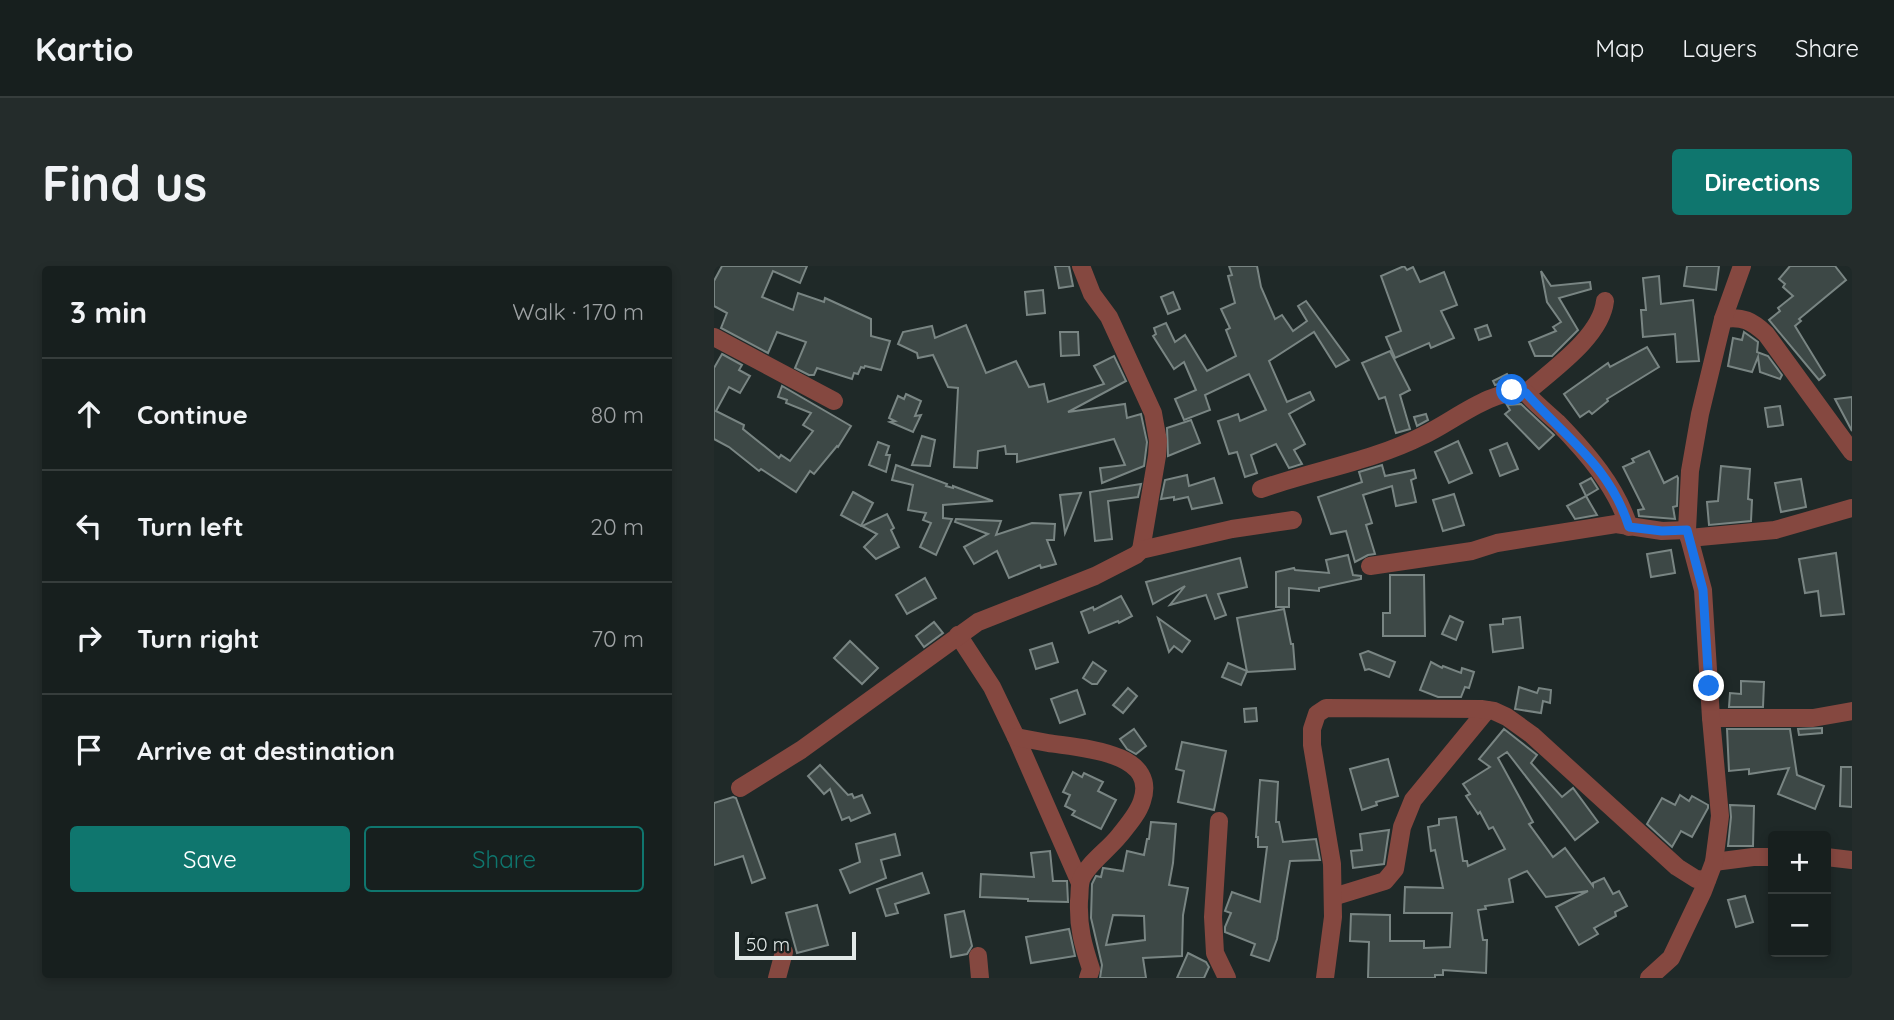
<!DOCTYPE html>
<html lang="en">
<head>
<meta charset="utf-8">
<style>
  :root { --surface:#171f1e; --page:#242c2b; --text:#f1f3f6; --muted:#9ea2a4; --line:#363d3c; --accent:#0f766e }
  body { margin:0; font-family:Quicksand,sans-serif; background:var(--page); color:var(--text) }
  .controls { position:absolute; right:21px; bottom:21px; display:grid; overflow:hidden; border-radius:7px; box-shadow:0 4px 10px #0003 }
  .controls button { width:63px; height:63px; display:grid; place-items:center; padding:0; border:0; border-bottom:2px solid var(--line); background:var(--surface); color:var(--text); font:35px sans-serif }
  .scale { position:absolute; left:21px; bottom:18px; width:121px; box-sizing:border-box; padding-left:7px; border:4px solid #e2e9e8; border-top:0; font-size:19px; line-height:24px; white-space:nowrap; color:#e2e9e8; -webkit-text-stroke:5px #16201f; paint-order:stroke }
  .stop { position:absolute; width:21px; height:21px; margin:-16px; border:5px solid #1a73e8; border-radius:50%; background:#fff }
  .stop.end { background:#1a73e8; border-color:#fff; box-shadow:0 2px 7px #0008 }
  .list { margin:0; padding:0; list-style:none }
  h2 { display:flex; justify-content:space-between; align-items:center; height:91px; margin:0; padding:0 28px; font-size:30px }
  h2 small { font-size:23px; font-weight:400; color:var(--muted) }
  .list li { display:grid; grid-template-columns:46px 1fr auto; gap:21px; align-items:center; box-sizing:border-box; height:112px; padding:0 28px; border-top:2px solid var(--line) }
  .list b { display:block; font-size:26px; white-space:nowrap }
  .list em { font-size:23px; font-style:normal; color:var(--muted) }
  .actions { display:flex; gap:14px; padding:21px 28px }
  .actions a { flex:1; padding:16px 0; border:2px solid var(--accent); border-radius:7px; text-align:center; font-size:24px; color:var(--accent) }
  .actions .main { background:var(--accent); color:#fff }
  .icon { flex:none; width:38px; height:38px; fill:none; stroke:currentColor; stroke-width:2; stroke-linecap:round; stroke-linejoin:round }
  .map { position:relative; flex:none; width:1138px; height:712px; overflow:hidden; border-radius:7px }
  header { display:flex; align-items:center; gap:42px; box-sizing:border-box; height:98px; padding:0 35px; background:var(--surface); border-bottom:2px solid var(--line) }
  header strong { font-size:33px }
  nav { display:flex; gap:38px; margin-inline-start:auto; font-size:24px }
  .intro { display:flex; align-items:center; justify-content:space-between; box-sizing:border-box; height:168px; padding:0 42px }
  h1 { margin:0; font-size:49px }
  .button { padding:18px 32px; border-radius:7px; background:var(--accent); color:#fff; font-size:24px; font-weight:700 }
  main { display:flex; gap:42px; padding:0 42px }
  aside { flex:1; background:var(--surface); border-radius:7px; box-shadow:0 4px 10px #0003 }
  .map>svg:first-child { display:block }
</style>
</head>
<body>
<header>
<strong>Kartio</strong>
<nav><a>Map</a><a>Layers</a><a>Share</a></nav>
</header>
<div class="intro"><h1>Find us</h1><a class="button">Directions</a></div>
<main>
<aside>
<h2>3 min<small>Walk · 170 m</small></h2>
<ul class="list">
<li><svg class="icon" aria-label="ahead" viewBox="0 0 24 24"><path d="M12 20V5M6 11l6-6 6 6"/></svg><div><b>Continue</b></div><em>80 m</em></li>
<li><svg class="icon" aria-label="left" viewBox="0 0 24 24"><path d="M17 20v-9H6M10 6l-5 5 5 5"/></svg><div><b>Turn left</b></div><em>20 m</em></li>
<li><svg class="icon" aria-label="right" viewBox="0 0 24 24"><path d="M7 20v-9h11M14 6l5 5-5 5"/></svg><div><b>Turn right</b></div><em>70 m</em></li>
<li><svg class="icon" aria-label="arrive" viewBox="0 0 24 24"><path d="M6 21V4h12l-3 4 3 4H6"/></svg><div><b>Arrive at destination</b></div></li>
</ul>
<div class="actions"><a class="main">Save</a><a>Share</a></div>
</aside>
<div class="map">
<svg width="1138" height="712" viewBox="0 0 1138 712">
  <rect width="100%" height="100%" fill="#1f2928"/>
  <g fill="#3d4846" stroke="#798583" stroke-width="2" fill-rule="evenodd">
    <path d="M8 0H93L86 17 59 5 48 31 79 44 84 27 110 36 111 32 157 53V70L176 75 167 104 151 100 150 102 147 101 144 108 140 107 138 113 103 102 100 109H95L81 102 92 76 63 66 54 87 7 62 13 47 0 40V15Z"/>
    <path d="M341 0H355L359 20 345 22Z"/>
    <path d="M515 0H543L547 21 561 53 568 49 579 65 593 55 584 40 592 35 635 94 622 101 600 66 555 95 573 136 596 126 600 134 575 148 591 178 580 184 588 198 575 202 562 178 537 189 543 207 531 211 523 186 515 188 504 155 524 148 526 155 552 144 535 108 491 129 496 144 470 154 461 133 482 124 470 96 460 103 439 70 442 68 440 62 452 57 461 76 471 69 493 105 522 90 512 64 516 62 507 43 521 37 514 10 518 9Z"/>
    <path d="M690 0 693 4 699 1 706 16 730 6 743 39 727 45 740 72 717 82 715 77 681 92 672 71 687 65 667 10Z"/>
    <path d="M973 0H1005L1002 24 970 20Z"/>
    <path d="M1076 0H1121L1132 14 1085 53 1087 55 1081 60 1111 109 1105 114 1055 54 1066 45 1064 42 1079 30 1069 21 1071 18 1065 13Z"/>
    <path d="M827 5 837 20 876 16 877 23 845 32 864 64 838 90H821L815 76 842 65 839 61 847 56 833 36Z"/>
    <path d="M945 10 947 38 979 34 985 95 963 96 961 68 929 71 927 44H932L929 12Z"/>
    <path d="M329 24 331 47 313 49 311 26Z"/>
    <path d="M459 26 466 43 454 48 447 31Z"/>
    <path d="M252 59 272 107 302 95 315 121 330 118 334 136 390 118 380 100 400 90 412 115 354 146 411 138 413 152 427 148 433 176 430 200 388 217 386 202 411 199 400 173 303 196V188H292L291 180 264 185 263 202 240 201 244 122 234 121 219 89 204 92 203 87 184 78 189 66 218 60 221 72Z"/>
    <path d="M773 59 777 70 765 74 761 63Z"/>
    <path d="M346 66H364L365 89 347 90Z"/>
    <path d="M1030 66 1044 76 1043 86 1054 90 1068 109 1066 113 1046 106 1044 91 1038 106 1014 100 1019 72 1028 74Z"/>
    <path d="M933 81 945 101 893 133 894 135 878 148 875 145 866 151 850 128 894 97 896 101Z"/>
    <path d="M676 85 696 124 686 129 696 163 682 167 671 131 665 133 648 97Z"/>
    <path d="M8 88 28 99 25 104 36 110 26 127 15 121 2 145 30 159 29 163 65 192 67 189 76 195 99 165 89 159 97 147 72 137 73 134 64 131 68 120 137 160 124 181 123 180 100 208 96 205 82 226 47 203 45 205 15 181 0 173V102Z"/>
    <path d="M793 108 797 115 781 119 779 115Z"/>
    <path d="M192 128 207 135 201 150 207 149 199 166 176 156 181 155 175 152 184 130 190 133Z"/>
    <path d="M1138 131V165L1121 133Z"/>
    <path d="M807 138 840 169 825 183 791 148 796 144 793 139Z"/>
    <path d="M1066 140 1069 159 1054 161 1051 142Z"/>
    <path d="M712 148 714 154 703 160 700 151Z"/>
    <path d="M477 154 486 177 454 190 453 162Z"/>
    <path d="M208 170 221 174 216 200 198 199Z"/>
    <path d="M744 175 758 207 735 217 721 186Z"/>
    <path d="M164 176 175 180 172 189H176L172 206 155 199Z"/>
    <path d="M793 177 804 203 786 210 776 184Z"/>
    <path d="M935 185 950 217 963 210 964 212 963 240 959 241 961 253 925 250 924 244 930 243 909 201 920 196 918 193Z"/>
    <path d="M182 199 233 218 232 220 239 222V220L279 235 229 239V252L238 253 222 289 206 281 217 257 209 254 212 247 194 244 199 219 178 214Z"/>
    <path d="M668 199 671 210 700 204 702 212 697 214 702 236 682 240 678 220 649 229 658 257 652 259 661 288 654 289 641 296 632 265 617 268 604 231 648 216 645 206Z"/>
    <path d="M1007 200 1036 203 1034 233 1038 234 1037 255 995 259 993 236 1004 235Z"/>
    <path d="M473 209 475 220 500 212 508 237 478 243 474 231 460 234V231L447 233 451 214Z"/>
    <path d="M877 212 884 223 872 230 866 218Z"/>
    <path d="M1087 213 1092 241 1067 246 1061 217Z"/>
    <path d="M427 218 424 231 394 235 398 273 381 275 376 226Z"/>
    <path d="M139 226 159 237 147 260 127 249Z"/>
    <path d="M367 227 351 267 346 229Z"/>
    <path d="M740 228 750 259 729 265 719 234Z"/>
    <path d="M872 230 883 249 861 253 853 240Z"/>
    <path d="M173 248 180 262 177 264 185 281 162 293 150 281 163 268 148 260Z"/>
    <path d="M242 253 287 255 282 269 318 257 341 258 340 274H333L342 298 327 302 326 299 295 312 283 285 260 298 250 281 274 268 241 256Z"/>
    <path d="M957 284 961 307 937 311 933 288Z"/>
    <path d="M1122 287 1130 348 1107 350 1104 325 1091 327 1085 293Z"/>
    <path d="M634 289 639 309 647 310V313L605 322V325L575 322V341H562V306L580 302 581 304 615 307 612 294Z"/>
    <path d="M526 292 533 321 504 328 512 349 501 353 492 329 456 339 471 320 439 338 432 316Z"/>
    <path d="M676 309H710L711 370H669V347H676Z"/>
    <path d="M211 312 222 332 193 348 182 329Z"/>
    <path d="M407 330 418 350 405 357 404 355 375 367 367 346 379 341 380 344Z"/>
    <path d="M570 343 577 378H579L581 403 533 406 523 352Z"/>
    <path d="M736 350 749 356 742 374 728 368Z"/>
    <path d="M806 351 809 382 779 386 776 359 789 358V353Z"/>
    <path d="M444 352 476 375 468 386 460 380 455 386Z"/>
    <path d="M220 356 229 367 210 381 202 370Z"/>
    <path d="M136 375 164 402 148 418 120 392Z"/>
    <path d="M338 377 344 396 322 403 316 384Z"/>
    <path d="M654 385 681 396 675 411 655 403 651 404 646 388Z"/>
    <path d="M379 396 392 405 383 418H378L369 412Z"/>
    <path d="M717 396 728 402 729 400 747 407 748 402 760 406 755 422 751 421 747 431H724L706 424Z"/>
    <path d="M514 397 533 405 527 419 508 411Z"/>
    <path d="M1027 415 1050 416 1049 441H1015L1016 427 1027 428Z"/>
    <path d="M805 421 823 427 825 422 837 424 836 437 829 435 827 447 801 443Z"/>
    <path d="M414 422 423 430 409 447 399 439Z"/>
    <path d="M363 424 371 448 346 457 337 433Z"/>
    <path d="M542 442 543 455 531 456 530 443Z"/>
    <path d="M1108 462V467L1085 469 1084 463Z"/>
    <path d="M420 463 432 480 422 488 413 483 406 473Z"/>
    <path d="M790 463 823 489 817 497 848 531 859 522 884 556 861 574 793 486 784 492 819 556 815 558 839 591 851 582 879 620V617L890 612 899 628 905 625 913 640 901 646 902 650 880 662 884 668 865 679 842 641 874 625 832 631 813 605 795 613 799 636 771 640 772 643 764 644 769 674H773L772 707 729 704V709H721V712H654L655 676 636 675 637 648 676 649V675H710V682L736 681 738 647H690L691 621 729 622 721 584 717 585 714 561 725 559V553L742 551 749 595H753L754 600 791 583 779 561 775 563 766 546 764 548 752 530 756 528 749 518 776 501 765 493Z"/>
    <path d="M1013 463H1076L1083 509 1110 520 1101 543 1064 528 1075 502 1035 508V503L1015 505Z"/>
    <path d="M468 476 512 485 500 544 464 536 470 505 462 503Z"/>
    <path d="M674 493 684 530 662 536 663 539 648 544 636 503Z"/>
    <path d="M106 499 134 529 138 528 140 532 148 529 156 547 137 555 135 551 128 554 116 523 110 528 94 510Z"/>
    <path d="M1127 501H1138V541L1126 540Z"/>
    <path d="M359 506 368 511 370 507 389 516 384 525 402 534 387 563 358 549 361 545 351 540 356 529 349 526Z"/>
    <path d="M546 514 564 516 562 556H565L569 576 602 573 606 594 576 595 563 673 555 695 537 689 541 678 511 666V661L517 647 511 645 518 626 546 636 553 581H544V571H542Z"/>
    <path d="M966 529 975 535 978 530 994 539V542L978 571 967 565 958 581 933 558 948 532 961 539Z"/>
    <path d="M19 531 22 532 51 612 38 617 29 590 0 599V537Z"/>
    <path d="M1016 539 1040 540 1039 580H1014L1017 551Z"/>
    <path d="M437 556 462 558 459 597 455 619 474 622 469 649 468 690 429 692 432 712H386L388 699 377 652 378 618 382 610 387 611 389 602 409 605 413 585 430 589 433 573H435ZM399 649 430 650 431 674 392 679Z"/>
    <path d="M675 564 670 598 639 602 637 585 648 584 646 568Z"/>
    <path d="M181 568 186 589 167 594 172 612 136 627 126 604 146 596 142 578Z"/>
    <path d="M336 585 339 615H353L354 636 314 635V633L266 631 267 608 320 611 317 587Z"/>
    <path d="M208 607 215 627 181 638 184 647 172 650 163 623Z"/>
    <path d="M1031 630 1039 656 1022 661 1014 634Z"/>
    <path d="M103 639 114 679 83 687 72 647Z"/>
    <path d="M250 645 258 680 253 688 237 691 231 649Z"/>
    <path d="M355 663 361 690 317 697 312 671Z"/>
    <path d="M474 687 492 696 495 701 490 712H463Z"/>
  </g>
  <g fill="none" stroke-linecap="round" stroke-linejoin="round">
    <g stroke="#854840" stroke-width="18">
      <path d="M367 0 378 28 395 51 439 147 444 175 443 190 427 284"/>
      <path d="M1009 53C1029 50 1038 55 1052 68L1138 186"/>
      <path d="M0 71 120 135"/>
      <path d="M812 127C838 104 887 71 891 35"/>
      <path d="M547 223C601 204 659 195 710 169 740 155 779 121 812 127 822 138 833 147 844 157 873 187 902 220 915 261"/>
      <path d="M975 272 1061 264 1138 242"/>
      <path d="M656 300 758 285 783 277 902 258 948 265 973 264"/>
      <path d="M244 369 278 421 302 471 366 617"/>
      <path d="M997 452H1099L1138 445"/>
      <path d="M302 471C313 473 323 475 334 477 364 482 445 485 428 535 424 548 413 560 405 570 394 584 372 599 367 614 365 621 366 628 365 635 364 661 369 679 377 703L374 712"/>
      <path d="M26 522 87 484 264 356 381 310 422 289 427 284 518 263 579 254"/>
      <path d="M505 555 499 651 501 687 513 712"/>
      <path d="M1112 591 1138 594"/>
      <path d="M1000 596 1039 591H1059"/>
      <path d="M619 631 671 615 681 603 688 561 699 534 773 444"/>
      <path d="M264 690 266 712"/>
      <path d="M63 712 70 686"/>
      <path d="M611 712 619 651 618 598 598 479V463L603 448 612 442 767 443 780 445 793 451 818 469 963 601 982 613 993 614"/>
      <path d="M935 712 957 692 989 625 1000 596 1006 550 997 452 989 324 973 264 976 205 986 148 1009 53 1028 0"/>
    </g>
  </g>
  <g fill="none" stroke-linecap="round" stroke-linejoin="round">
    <path stroke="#1a73e8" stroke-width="9" d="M798 124 812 127C851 171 896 200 915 261L948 265 973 264 989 324 995 420"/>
  </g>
</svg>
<div class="controls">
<button>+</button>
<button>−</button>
</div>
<div class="scale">50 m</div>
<div class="stop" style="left:798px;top:124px"></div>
<div class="stop end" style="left:995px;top:420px"></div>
</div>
</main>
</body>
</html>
